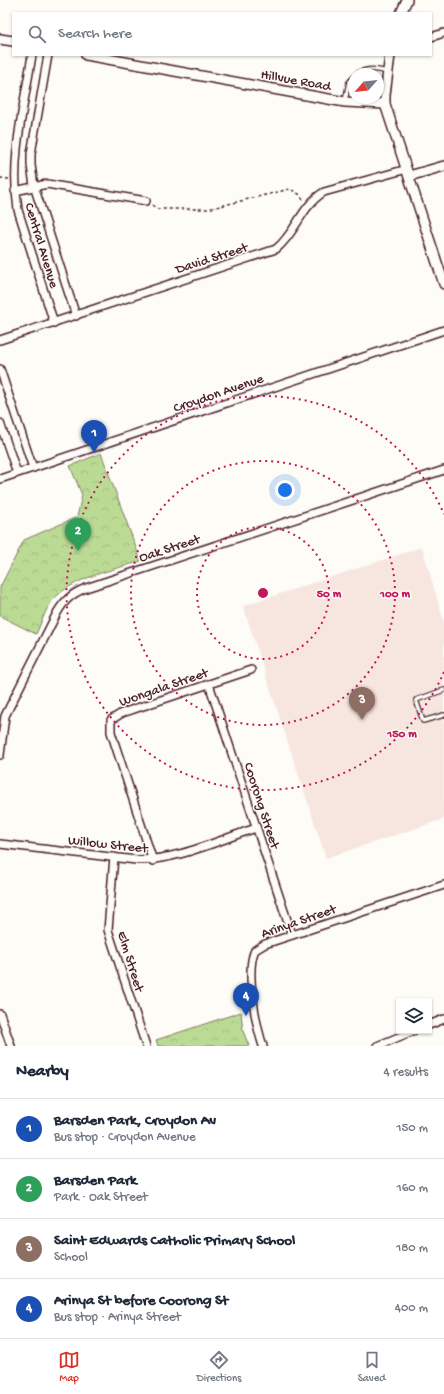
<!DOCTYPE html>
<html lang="en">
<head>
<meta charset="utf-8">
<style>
  :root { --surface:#fff; --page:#f6f6f7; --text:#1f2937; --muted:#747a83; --line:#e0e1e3; --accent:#d93025 }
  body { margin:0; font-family:"Gochi Hand",sans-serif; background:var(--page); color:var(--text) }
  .controls { position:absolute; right:12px; bottom:12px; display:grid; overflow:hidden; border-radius:0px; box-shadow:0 1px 3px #0004 }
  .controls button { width:36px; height:36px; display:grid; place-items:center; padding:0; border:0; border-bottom:1px solid var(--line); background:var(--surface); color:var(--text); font:20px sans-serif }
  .compass { position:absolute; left:348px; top:68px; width:36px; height:36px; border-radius:50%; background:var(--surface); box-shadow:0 1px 3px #0004; rotate:243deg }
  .you { position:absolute; left:285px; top:490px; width:14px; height:14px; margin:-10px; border:3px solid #fff; border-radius:50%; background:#1a73e8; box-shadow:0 0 0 6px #1a73e833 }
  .badge { display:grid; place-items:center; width:26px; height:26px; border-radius:50%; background:var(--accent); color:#fff; font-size:13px; font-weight:700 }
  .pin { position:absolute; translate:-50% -33px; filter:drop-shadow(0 1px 2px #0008) }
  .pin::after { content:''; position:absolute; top:21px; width:14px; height:12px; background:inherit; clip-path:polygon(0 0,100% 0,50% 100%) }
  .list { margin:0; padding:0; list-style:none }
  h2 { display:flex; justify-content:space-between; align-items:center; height:52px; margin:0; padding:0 16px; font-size:17px }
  h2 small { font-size:13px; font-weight:400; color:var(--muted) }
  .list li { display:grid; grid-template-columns:26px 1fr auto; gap:12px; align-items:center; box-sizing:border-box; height:60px; padding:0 16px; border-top:1px solid var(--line) }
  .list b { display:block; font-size:15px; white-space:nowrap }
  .list p { margin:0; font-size:13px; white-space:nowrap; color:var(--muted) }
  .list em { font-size:13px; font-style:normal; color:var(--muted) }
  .icon { flex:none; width:22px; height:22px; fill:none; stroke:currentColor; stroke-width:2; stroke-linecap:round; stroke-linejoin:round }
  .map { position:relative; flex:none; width:444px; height:1046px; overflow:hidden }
  .search { position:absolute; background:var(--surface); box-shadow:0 1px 3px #0004; left:12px; right:12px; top:12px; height:44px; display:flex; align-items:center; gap:10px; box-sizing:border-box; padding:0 14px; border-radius:0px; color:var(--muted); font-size:15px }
  .sheet { height:292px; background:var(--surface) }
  nav { display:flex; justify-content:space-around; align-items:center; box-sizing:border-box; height:56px; border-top:1px solid var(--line); background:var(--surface); font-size:11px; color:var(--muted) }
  nav a { display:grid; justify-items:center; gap:2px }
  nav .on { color:var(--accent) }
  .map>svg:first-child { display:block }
</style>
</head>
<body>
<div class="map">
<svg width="444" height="1046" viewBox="0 0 444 1046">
  <defs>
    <pattern id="forest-crowns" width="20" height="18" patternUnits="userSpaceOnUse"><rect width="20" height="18" fill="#bbdb94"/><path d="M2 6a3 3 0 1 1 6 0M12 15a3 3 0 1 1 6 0" fill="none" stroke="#a2bc80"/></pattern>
  </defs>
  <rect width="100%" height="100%" fill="#fdfcf7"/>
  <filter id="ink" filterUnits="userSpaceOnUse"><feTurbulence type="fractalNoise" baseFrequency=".025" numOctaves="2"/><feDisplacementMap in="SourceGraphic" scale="8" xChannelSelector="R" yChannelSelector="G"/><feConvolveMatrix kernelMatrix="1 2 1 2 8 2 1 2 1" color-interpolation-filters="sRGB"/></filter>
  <g filter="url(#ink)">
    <path fill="#f7e5e0" d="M422 547 444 622V819L326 858 243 606Z"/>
    <g fill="url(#forest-crowns)" stroke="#827d60">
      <path d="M101 453 141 561C113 570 71 578 52 601 45 610 41 624 36 634L0 616V587L24 540 77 517 82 495 70 466Z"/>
      <path d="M241 1012 243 1031 249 1046H158L156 1040Z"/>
    </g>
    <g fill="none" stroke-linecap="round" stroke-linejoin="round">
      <g stroke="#4a1f2b" stroke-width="6">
        <g id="service">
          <path d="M357 74C366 68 378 69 387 72"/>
          <path d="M345 101 349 82 354 77"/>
          <path d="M444 690 416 700 423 721 444 715"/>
        </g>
      </g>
      <g stroke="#4a1f2b" stroke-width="10">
        <g id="minor">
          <path d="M431 37 444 33"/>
          <path d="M32 55C24 107 10 157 18 210L54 323"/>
          <path d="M48 55 31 154V165L34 186 76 316"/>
          <path d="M15 191 47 184 146 201"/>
          <path d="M0 340 276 249C296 233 301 206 324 192L407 169"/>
          <path d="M0 369 33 468"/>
          <path d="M0 423 17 473"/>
          <path d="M0 479 444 330"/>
          <path d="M209 684 292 935"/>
          <path d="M0 755 5 716 57 613C65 599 74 592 89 587L444 470"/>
          <path d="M0 844 136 860C176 861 219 840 256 828"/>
          <path d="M114 857 108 930 146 1046"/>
          <path d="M153 861 111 732V720L122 713 251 670"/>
          <path d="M0 1014 11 1046"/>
          <path d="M429 1025 444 1019"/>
          <path d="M263 1046C256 1025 245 970 255 950L265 944 444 885"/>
          <path d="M377 1046 413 1031"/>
        </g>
      </g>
      <g stroke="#4a1f2b" stroke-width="12">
        <g id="tertiary">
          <path d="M401 13 407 0"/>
          <path d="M0 39 13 41"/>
          <path d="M86 55 345 102 385 104"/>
          <path d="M390 55 385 95V104L444 284"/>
          <path d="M409 176 444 166"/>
        </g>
      </g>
      <g stroke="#4a1f2b" stroke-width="1.5" stroke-dasharray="3 3" stroke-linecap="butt">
        <path d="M0 178 9 179"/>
        <path d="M152 205 158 209H208L290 189 299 194 304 201"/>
      </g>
      <use href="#service" stroke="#fdfcf7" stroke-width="3.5"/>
      <use href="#minor" stroke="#fdfcf7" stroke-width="7"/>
      <use href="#tertiary" stroke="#fdfcf7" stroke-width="9"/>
    </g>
  </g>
  <g fill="none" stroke="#c2185b" stroke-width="2" stroke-dasharray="2 4">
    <circle cx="263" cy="593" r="66"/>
    <circle cx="263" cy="593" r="132"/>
    <path d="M444 672A197 197 0 1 1 444 514"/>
  </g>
  <g text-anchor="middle" stroke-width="3" stroke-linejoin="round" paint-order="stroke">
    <g font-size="14" fill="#4a1f2b" stroke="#fdfcf7">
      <text transform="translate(296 79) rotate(10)" y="5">Hillvue Road</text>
      <text transform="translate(43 245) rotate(73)" y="5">Central Avenue</text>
      <text transform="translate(211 257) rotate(-18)" y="5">David Street</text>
      <text transform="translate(218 392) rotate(-19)" y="5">Croydon Avenue</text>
      <text transform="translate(169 547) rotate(-18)" y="5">Oak Street</text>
      <text transform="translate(163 686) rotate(-19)" y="5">Wongala Street</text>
      <text transform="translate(263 805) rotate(72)" y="5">Coorong Street</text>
      <text transform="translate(108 843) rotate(6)" y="5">Willow Street</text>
      <text transform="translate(298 920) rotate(-19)" y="5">Arinya Street</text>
      <text transform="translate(132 961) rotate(73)" y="5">Elm Street</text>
    </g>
  </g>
  <circle cx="263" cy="593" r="6" fill="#c2185b" stroke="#fdfcf7" stroke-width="2"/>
  <g font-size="12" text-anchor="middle" font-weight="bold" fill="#c2185b" stroke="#fdfcf7" stroke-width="3" stroke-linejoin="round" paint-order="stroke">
    <text x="329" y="597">50 m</text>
    <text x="395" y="597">100 m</text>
    <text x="402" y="737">150 m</text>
  </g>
</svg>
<div class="controls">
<button><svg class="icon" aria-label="layers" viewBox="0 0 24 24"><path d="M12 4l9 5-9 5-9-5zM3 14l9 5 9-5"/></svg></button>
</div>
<svg class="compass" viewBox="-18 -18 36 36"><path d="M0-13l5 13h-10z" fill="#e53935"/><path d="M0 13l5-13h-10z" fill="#747a83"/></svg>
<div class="you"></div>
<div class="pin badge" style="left:94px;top:453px;background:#1a4fb4">1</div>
<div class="pin badge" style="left:78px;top:551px;background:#2e9e5b">2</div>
<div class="pin badge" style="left:362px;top:720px;background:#8d6e63">3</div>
<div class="pin badge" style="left:246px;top:1016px;background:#1a4fb4">4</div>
<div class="search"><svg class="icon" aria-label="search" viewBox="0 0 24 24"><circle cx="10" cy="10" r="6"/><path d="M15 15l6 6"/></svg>Search here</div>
</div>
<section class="sheet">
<h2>Nearby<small>4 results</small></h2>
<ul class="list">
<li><span class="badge" style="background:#1a4fb4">1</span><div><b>Barsden Park, Croydon Av</b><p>Bus stop · Croydon Avenue</p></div><em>150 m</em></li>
<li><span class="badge" style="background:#2e9e5b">2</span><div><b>Barsden Park</b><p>Park · Oak Street</p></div><em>160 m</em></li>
<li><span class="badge" style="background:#8d6e63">3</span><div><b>Saint Edwards Catholic Primary School</b><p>School</p></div><em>180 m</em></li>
<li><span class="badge" style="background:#1a4fb4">4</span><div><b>Arinya St before Coorong St</b><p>Bus stop · Arinya Street</p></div><em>400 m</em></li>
</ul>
</section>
<nav>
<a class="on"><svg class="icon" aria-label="map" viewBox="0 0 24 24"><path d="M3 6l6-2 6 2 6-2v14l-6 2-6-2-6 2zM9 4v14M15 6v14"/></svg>Map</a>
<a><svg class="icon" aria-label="directions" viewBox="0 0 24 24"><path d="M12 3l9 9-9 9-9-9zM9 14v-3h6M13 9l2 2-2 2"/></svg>Directions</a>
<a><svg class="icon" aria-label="saved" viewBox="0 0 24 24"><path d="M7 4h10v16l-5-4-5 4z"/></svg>Saved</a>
</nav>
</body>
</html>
